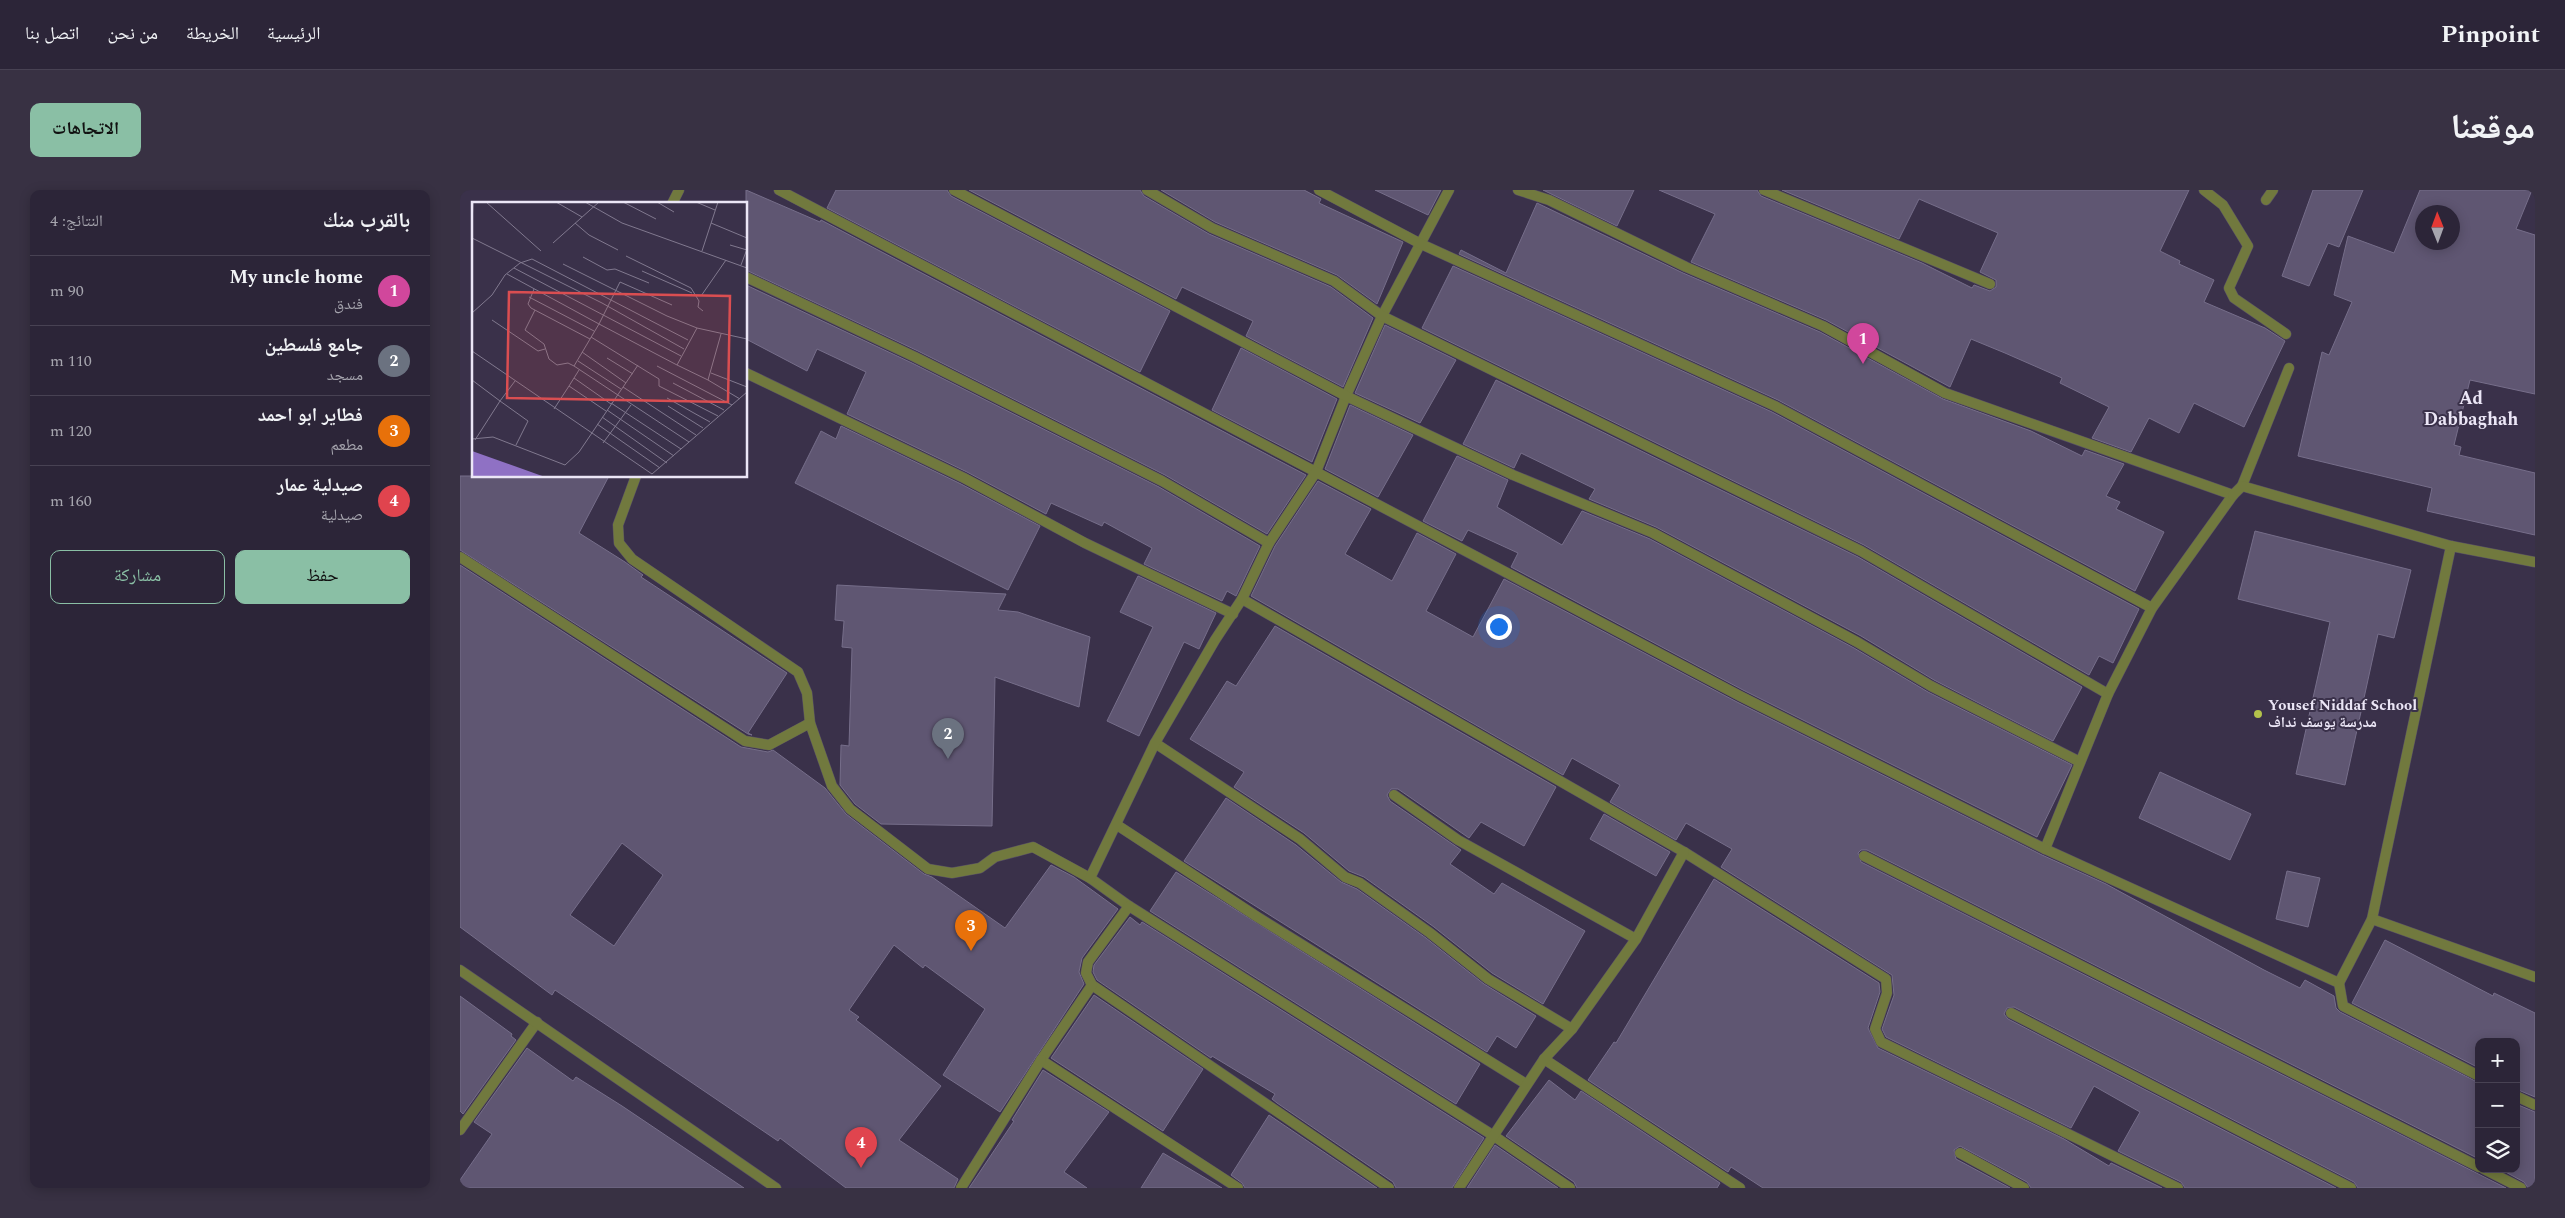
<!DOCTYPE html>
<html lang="ar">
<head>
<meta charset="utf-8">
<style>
  :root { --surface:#2c2538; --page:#383143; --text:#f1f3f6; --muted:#a6a5ae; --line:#484253; --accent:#8abfa5 }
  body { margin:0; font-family:Spectral,"Noto Naskh Arabic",serif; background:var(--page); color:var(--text); direction:rtl }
  .controls { position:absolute; right:15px; bottom:15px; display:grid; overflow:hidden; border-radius:10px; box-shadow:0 2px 12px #0003 }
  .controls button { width:45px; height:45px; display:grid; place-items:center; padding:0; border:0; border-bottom:1px solid var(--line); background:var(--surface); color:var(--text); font:25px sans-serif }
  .compass { position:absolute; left:1955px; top:15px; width:45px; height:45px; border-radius:50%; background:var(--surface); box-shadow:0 2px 12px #0003; rotate:359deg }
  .you { position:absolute; left:1038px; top:436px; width:18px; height:18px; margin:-12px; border:4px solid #fff; border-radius:50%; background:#1a73e8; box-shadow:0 0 0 8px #1a73e833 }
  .badge { display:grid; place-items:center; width:32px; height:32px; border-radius:50%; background:var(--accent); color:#fff; font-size:16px; font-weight:700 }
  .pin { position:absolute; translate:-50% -41px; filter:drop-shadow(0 1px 2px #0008) }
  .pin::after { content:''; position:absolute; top:26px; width:18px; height:15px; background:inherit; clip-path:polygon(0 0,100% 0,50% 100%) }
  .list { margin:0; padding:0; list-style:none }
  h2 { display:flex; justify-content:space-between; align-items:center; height:65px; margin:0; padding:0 20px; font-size:21px }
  h2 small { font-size:16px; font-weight:400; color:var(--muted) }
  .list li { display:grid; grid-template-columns:32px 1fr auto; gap:15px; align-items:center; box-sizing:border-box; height:70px; padding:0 20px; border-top:1px solid var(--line) }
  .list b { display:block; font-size:19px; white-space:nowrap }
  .list p { margin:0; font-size:16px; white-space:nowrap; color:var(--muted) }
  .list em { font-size:16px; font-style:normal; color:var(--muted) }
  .actions { display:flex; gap:10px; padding:15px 20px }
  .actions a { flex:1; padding:11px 0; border:1px solid var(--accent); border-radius:10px; text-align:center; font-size:18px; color:var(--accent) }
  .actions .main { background:var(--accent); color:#111 }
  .icon { flex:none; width:28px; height:28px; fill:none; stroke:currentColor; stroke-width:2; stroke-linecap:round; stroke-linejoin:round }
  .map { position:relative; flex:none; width:2075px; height:998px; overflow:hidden; direction:ltr; border-radius:10px }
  header { display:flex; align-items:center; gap:30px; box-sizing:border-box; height:70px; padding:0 25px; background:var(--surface); border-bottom:1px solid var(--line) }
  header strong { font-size:24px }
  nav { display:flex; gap:28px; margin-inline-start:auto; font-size:18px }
  .intro { display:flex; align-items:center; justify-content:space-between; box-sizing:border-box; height:120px; padding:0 30px }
  h1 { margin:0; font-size:35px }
  .button { padding:12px 22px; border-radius:10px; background:var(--accent); color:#111; font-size:18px; font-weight:700 }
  main { display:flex; gap:30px; padding:0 30px }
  aside { flex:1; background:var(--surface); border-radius:10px; box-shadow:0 2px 12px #0003 }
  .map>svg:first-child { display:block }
</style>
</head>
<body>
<header>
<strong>Pinpoint</strong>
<nav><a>الرئيسية</a><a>الخريطة</a><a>من نحن</a><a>اتصل بنا</a></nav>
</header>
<div class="intro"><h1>موقعنا</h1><a class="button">الاتجاهات</a></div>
<main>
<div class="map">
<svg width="2075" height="998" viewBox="0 0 2075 998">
  <rect width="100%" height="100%" fill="#3a314a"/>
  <g fill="#5f5672" stroke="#766e8a" fill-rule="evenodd">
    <path d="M286 0 360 32 361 30 846 285 807 344 705 285 458 161 286 80Z"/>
    <path d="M376 0H487L491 6 710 121 680 182 367 18Z"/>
    <path d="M509 0H680L684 6 749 44 871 97 913 128 883 197 786 146 793 131 722 97 716 109Z"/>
    <path d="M701 0H844L861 9 859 13 943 52 917 114 877 85 755 32Z"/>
    <path d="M915 0H981L968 25Z"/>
    <path d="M1083 0H1174L1157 36Z"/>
    <path d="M1199 0H1297L1301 6 1462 73 1512 98 1514 95 1530 101 1536 97V90L1520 82 1538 43 1459 9 1439 49 1322 0H1729L1700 61 1720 71 1719 74 1754 90 1744 112 1805 138 1825 151 1784 237 1734 213 1719 243 1689 228 1671 262 1632 248 1649 217 1600 193 1602 188 1545 163 1511 149 1490 197 1366 130 1231 72 1255 24Z"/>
    <path d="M1853 0H1903L1879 57 1868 53 1849 96 1822 86Z"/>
    <path d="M1960 0H2072L2056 39 2075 45V204L2010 190 1994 255 2001 257 1999 265 2075 283V345L1967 321 1972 298 1838 266 1862 162 1869 165 1892 112 1874 105 1888 46 1934 63ZM1962 22H1992V52H1962Z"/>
    <path d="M1077 13 1223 83 1360 142 1483 209 1571 241 1622 266 1625 260 1664 274 1646 306 1660 312 1656 319 1704 342 1675 401 1318 210 999 64 1001 60 1046 83Z"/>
    <path d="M993 76 1312 222 1679 419 1653 473 1639 466 1629 485 1404 355 962 138Z"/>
    <path d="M286 95 452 173 699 297 800 356 776 406 767 401 762 411 684 374 692 358 644 332 642 336 591 313 586 324 507 282 387 224 406 182 357 159 347 181 286 149Z"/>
    <path d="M925 135 996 170 960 233 895 203Z"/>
    <path d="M781 158 877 209 852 272 752 220Z"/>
    <path d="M1036 190 1398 367 1622 497 1593 551 1474 490 1401 446 1196 337 1129 309 1135 299 1061 263 1054 278 1003 254Z"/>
    <path d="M890 215 953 245 918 307 865 279Z"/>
    <path d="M381 236 501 294 580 336 548 400 335 293 361 241 376 249Z"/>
    <path d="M997 266 1048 290 1037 317 1102 355 1122 321 1190 349 1394 458 1468 502 1612 575 1577 647 1283 500 1051 377 1058 363 1008 340 1002 351 963 331Z"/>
    <path d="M0 286H149L119 343 165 372 183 385 181 387 327 483 288 543 292 545 288 544 0 360Z"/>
    <path d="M858 291 911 319 885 364 932 391 957 343 996 364 966 421 1013 447 1044 389 1277 512 1582 665 1646 694 1804 780 1840 798 1845 790 1874 806 1876 818 1880 822 2019 893V969L1407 660H1401L1398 663 1401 672 2046 998H1898L1894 992 1554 817 1547 818 1544 824 1548 829 1876 998H1725L1721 992 1658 961 1680 922 1634 896 1611 938 1426 847 1422 839 1434 805 1432 785 1261 677 1272 659 1226 633 1216 650 1150 612 1160 595 1112 568 1103 585 791 406 815 356Z"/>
    <path d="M1795 341 1951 380 1934 448 1918 444 1885 595 1836 584 1870 432 1778 409Z"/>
    <path d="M0 375 281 557 308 562 313 560 365 598 386 624 464 684 472 687 545 738 591 675 614 687 658 719 622 768 619 782 624 794 540 922 483 885 525 819 465 775 463 778 434 755 389 820 399 827 396 830 481 896 439 950 498 989 494 998H386L320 948 318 951 95 800 92 805 0 737ZM162 653 203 685 154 756 110 725Z"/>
    <path d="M678 386 756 423 739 459 724 452 679 546 647 531 693 437 660 422Z"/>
    <path d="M377 395 546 404 538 420 558 422 630 447 619 517 535 487 532 636 421 634 395 614 380 595 381 555 389 556 392 458 382 457 384 431 375 430Z"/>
    <path d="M815 436 1096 597 1064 656 1021 632 1009 648 938 599H931L927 605 930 611 1001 660 990 674 1034 704 1042 693 1125 741 1083 814 1032 783 974 737 904 687 889 681 844 643 774 597 784 582 730 549 767 491 776 496Z"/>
    <path d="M1700 582 1791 624 1770 670 1679 628Z"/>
    <path d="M766 608 836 655 881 692 897 699 966 748 1024 794 1076 826 1056 858 1037 846 1027 862 724 671Z"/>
    <path d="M1144 624 1210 662 1196 686 1130 649Z"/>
    <path d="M1827 681 1860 688 1848 737 1816 729Z"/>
    <path d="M716 682 1020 874 996 914 690 721Z"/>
    <path d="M1254 689 1419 793 1420 802 1408 838 1418 858 1604 949 1649 976 1651 973 1702 998H1571L1567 992 1500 956 1494 960 1496 969 1550 998H1303L1271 977 1268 982 1128 890 1154 852 1156 853Z"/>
    <path d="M670 727 680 735 682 732 1024 948 992 998H936L933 992 817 913 812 909 815 904 752 866 751 868 637 790 633 782 634 775Z"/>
    <path d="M1925 750 2033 806 2034 803 2075 823V907L2056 899V852H2019V878L1892 813Z"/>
    <path d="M634 805 743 879 703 941 591 868Z"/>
    <path d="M0 806 52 844 51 846 56 850 3 924 0 921Z"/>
    <path d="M67 858 113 891 116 887 162 916 284 998H0V990L32 944 14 932Z"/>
    <path d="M583 880 649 922 604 982 627 998H509L554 931 552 930Z"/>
    <path d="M1089 890 1115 910 1121 901 1260 993 1257 998H1117L1114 992 1046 946Z"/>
    <path d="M2056 914 2075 922V998H2068L2064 992 2040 979H2056Z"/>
    <path d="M809 925 917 998H785L782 993 771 985Z"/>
    <path d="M1035 955 1098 998H1007Z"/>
    <path d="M703 963 762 998H681Z"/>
  </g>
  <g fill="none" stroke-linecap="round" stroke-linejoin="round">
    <g stroke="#564e66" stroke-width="11">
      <g id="minor">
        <path d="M319 0 856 282 886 206 922 126 989 0"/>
        <path d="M494 0 886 206 1053 285 1193 343 1397 452 1471 496 1620 572"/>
        <path d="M687 0 752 38 874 91 922 126 1401 361 1648 504"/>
        <path d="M859 0 961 54 1315 216 1692 418"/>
        <path d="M1058 0 1089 10 1226 77 1363 136 1485 203 1773 305 1692 418 1648 504 1585 659 1879 793 1912 729 1991 356"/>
        <path d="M1304 0 1530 94"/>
        <path d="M1744 0 1763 15 1788 56 1769 98 1774 108 1826 144"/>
        <path d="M1806 10 1813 0"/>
        <path d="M212 14 219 0"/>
        <path d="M286 87 455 167 702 291 809 353"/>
        <path d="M286 183 504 288 625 353 773 424"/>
        <path d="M176 286 158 335 159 353 172 369 338 482 347 503 350 533 372 596 390 619 468 679 492 683 520 678 535 667 573 657 630 688 669 716 1034 946 1110 998"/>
        <path d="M1782 296 1829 178"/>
        <path d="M1773 305 1782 296 1991 356 2075 372"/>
        <path d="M0 367 285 551 309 555 350 533"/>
        <path d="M782 409 1224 662 1426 789 1427 803 1415 839 1421 852 1718 998"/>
        <path d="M695 553 840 649 885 687 900 693 970 743 1028 789 1112 839"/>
        <path d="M934 605 998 650 1176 749"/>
        <path d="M657 635 799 728 1066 894"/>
        <path d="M1404 666 2019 977"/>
        <path d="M630 688 695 553 755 450 782 409 809 353 856 282 1280 506 1585 659"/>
        <path d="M669 716 628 772 626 783 632 795 929 998"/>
        <path d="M1912 729 2075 787"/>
        <path d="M1879 793 1883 816 2019 886"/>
        <path d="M632 795 581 870 778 998"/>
        <path d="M1551 823 1891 998"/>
        <path d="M1084 869 1280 998"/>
        <path d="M2056 906 2075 915"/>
        <path d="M0 940 77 832"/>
        <path d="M1500 963 1564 998"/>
        <path d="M2024 979 2061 998"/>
        <path d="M501 998 581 870"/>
        <path d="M999 998 1084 869 1112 839 1176 749 1224 662"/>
      </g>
    </g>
    <g stroke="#564e66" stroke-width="11">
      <path id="tertiary" d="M0 780 316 998"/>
    </g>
    <use href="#minor" stroke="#71793e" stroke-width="10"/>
    <use href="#tertiary" stroke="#71793e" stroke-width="10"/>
  </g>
  <circle fill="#b3c24b" stroke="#3a314a" stroke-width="2" cx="1798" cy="524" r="5"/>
  <g text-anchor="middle" stroke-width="4" stroke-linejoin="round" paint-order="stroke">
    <g font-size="15" font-weight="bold" fill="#ebe6f6" stroke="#3a314a" text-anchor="start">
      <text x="1808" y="520">Yousef Niddaf School<tspan x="1808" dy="17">مدرسة يوسف نداف</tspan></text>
    </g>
    <g font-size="18" font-weight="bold" fill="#ebe6f6" stroke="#3a314a">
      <text x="2011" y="214">Ad<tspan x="2011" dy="21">Dabbaghah</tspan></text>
    </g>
  </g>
  <g transform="translate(12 12)">
    <rect width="275" height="275" fill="#3a314a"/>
    <path d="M0 249 73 275H0Z" fill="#8f71c4"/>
    <path fill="none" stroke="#81798f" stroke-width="1" d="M14 0 69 49M84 0 110 15M113 0 150 21 275 66M151 0 184 17M185 0 202 10M224 0 243 8M103 21 117 33 146 48M239 21 275 36M0 23 1 0M0 36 130 101 212 147M81 41 127 0M258 43 275 48M230 49 246 0M154 54 219 86 227 99 226 105 231 109M111 55 135 68 143 67 177 81M91 62 195 114 225 126 205 163 236 178 249 132M269 63 275 47M42 66 209 154M170 69 220 91M35 72 127 122 148 80 200 103M62 87 56 102 59 106 118 137M229 94 254 58M57 95 122 129M63 108 53 128 72 142 77 157 85 163 96 161 102 164 217 240M0 111 20 93 33 73 48 61 60 57 216 138M20 118 66 149 73 147M225 126 275 137M119 135 187 177V184L246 214M0 149 180 272 275 190M110 150 154 181M135 156 161 172M106 159 149 187M102 164 127 122 205 163M185 164 260 203M107 168 102 176 139 202M239 171 275 185M102 176 97 184 134 209M0 178 28 199 3 238M236 178 268 197M43 179 28 199 56 219 44 243M201 181 252 208M151 185 224 233M195 196 238 220M139 201 209 247M196 204 231 226M82 207 97 184M135 208 202 254M130 215 195 261M125 222 188 266M0 237 21 235 93 263 107 250 166 163M131 241 159 203"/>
    <path fill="#da4e51" fill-opacity="0.15" stroke="#da4e51" stroke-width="2.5" d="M37 90 258 94 256 200 35 196Z"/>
    <rect width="275" height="275" fill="none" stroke="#ebe6f6" stroke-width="2.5"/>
  </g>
</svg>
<div class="controls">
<button>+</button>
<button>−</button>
<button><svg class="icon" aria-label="layers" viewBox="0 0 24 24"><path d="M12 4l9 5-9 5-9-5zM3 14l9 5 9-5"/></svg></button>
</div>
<svg class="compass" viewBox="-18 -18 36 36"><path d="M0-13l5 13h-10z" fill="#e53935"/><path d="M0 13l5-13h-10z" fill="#a6a5ae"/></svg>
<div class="you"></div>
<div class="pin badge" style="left:1403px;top:174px;background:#d1479c">1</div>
<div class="pin badge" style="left:488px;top:569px;background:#6b7280">2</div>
<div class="pin badge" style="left:511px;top:761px;background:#e8710a">3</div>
<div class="pin badge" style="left:401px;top:978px;background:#e0444e">4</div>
</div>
<aside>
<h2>بالقرب منك<small>النتائج: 4</small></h2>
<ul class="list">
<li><span class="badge" style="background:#d1479c">1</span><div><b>My uncle home</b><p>فندق</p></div><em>90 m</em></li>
<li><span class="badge" style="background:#6b7280">2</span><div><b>جامع فلسطين</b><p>مسجد</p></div><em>110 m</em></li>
<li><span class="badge" style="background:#e8710a">3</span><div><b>فطاير ابو احمد</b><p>مطعم</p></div><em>120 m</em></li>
<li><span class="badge" style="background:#e0444e">4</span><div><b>صيدلية عمار</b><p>صيدلية</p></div><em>160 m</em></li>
</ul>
<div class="actions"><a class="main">حفظ</a><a>مشاركة</a></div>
</aside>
</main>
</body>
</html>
